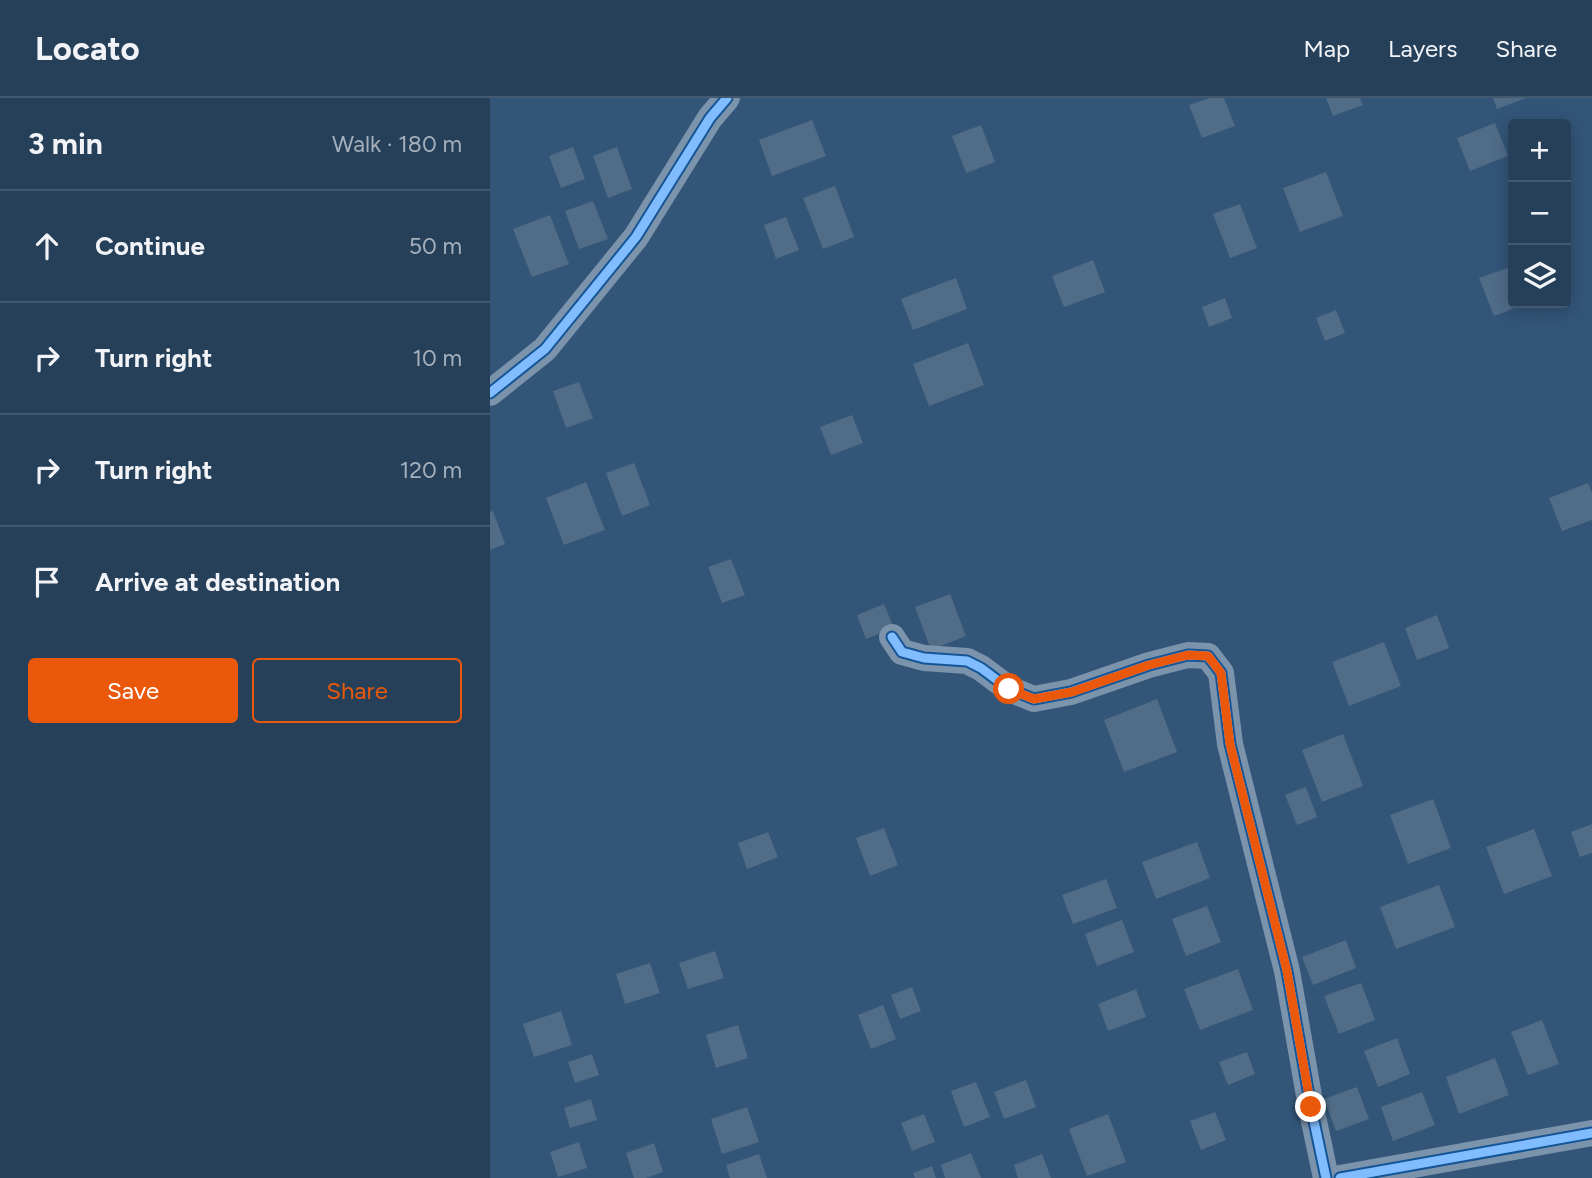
<!DOCTYPE html>
<html lang="en">
<head>
<meta charset="utf-8">
<style>
  :root { --surface:#26405a; --page:#2e4760; --text:#f1f3f6; --muted:#a4afbb; --line:#425970; --accent:#ea580c }
  body { margin:0; font-family:Figtree,sans-serif; background:var(--page); color:var(--text) }
  .controls { position:absolute; right:21px; top:21px; display:grid; overflow:hidden; border-radius:7px; box-shadow:0 4px 18px #0003 }
  .controls button { width:63px; height:63px; display:grid; place-items:center; padding:0; border:0; border-bottom:2px solid var(--line); background:var(--surface); color:var(--text); font:35px sans-serif }
  .stop { position:absolute; width:21px; height:21px; margin:-16px; border:5px solid #ea580c; border-radius:50%; background:#fff }
  .stop.end { background:#ea580c; border-color:#fff; box-shadow:0 2px 7px #0008 }
  .list { margin:0; padding:0; list-style:none }
  h2 { display:flex; justify-content:space-between; align-items:center; height:91px; margin:0; padding:0 28px; font-size:30px }
  h2 small { font-size:23px; font-weight:400; color:var(--muted) }
  .list li { display:grid; grid-template-columns:46px 1fr auto; gap:21px; align-items:center; box-sizing:border-box; height:112px; padding:0 28px; border-top:2px solid var(--line) }
  .list b { display:block; font-size:26px; white-space:nowrap }
  .list em { font-size:23px; font-style:normal; color:var(--muted) }
  .actions { display:flex; gap:14px; padding:21px 28px }
  .actions a { flex:1; padding:16px 0; border:2px solid var(--accent); border-radius:7px; text-align:center; font-size:24px; color:var(--accent) }
  .actions .main { background:var(--accent); color:#fff }
  .icon { flex:none; width:38px; height:38px; fill:none; stroke:currentColor; stroke-width:2; stroke-linecap:round; stroke-linejoin:round }
  .map { position:relative; flex:none; width:1102px; height:1080px; overflow:hidden }
  header { display:flex; align-items:center; gap:42px; box-sizing:border-box; height:98px; padding:0 35px; background:var(--surface); border-bottom:2px solid var(--line) }
  header strong { font-size:33px }
  nav { display:flex; gap:38px; margin-inline-start:auto; font-size:24px }
  main { display:flex }
  aside { flex:1; background:var(--surface) }
  .map>svg:first-child { display:block }
</style>
</head>
<body>
<header>
<strong>Locato</strong>
<nav><a>Map</a><a>Layers</a><a>Share</a></nav>
</header>
<main>
<aside>
<h2>3 min<small>Walk · 180 m</small></h2>
<ul class="list">
<li><svg class="icon" aria-label="ahead" viewBox="0 0 24 24"><path d="M12 20V5M6 11l6-6 6 6"/></svg><div><b>Continue</b></div><em>50 m</em></li>
<li><svg class="icon" aria-label="right" viewBox="0 0 24 24"><path d="M7 20v-9h11M14 6l5 5-5 5"/></svg><div><b>Turn right</b></div><em>10 m</em></li>
<li><svg class="icon" aria-label="right" viewBox="0 0 24 24"><path d="M7 20v-9h11M14 6l5 5-5 5"/></svg><div><b>Turn right</b></div><em>120 m</em></li>
<li><svg class="icon" aria-label="arrive" viewBox="0 0 24 24"><path d="M6 21V4h12l-3 4 3 4H6"/></svg><div><b>Arrive at destination</b></div></li>
</ul>
<div class="actions"><a class="main">Save</a><a>Share</a></div>
</aside>
<div class="map">
<svg width="1102" height="1080" viewBox="0 0 1102 1080">
  <rect width="100%" height="100%" fill="#335578"/>
  <g fill="#506c87">
    <path d="M719 0H734L745 28 712 40 699 7Z"/>
    <path d="M836 0H870L873 7 843 18Z"/>
    <path d="M1003 0H1036L1007 11Z"/>
    <path d="M322 22 336 58 282 78 269 42Z"/>
    <path d="M1005 25 1018 58 980 73 967 40Z"/>
    <path d="M491 27 505 64 476 75 462 38Z"/>
    <path d="M83 49 95 81 71 90 59 58Z"/>
    <path d="M127 49 142 91 118 100 103 58Z"/>
    <path d="M836 74 853 118 810 134 793 90Z"/>
    <path d="M345 88 364 139 333 151 313 100Z"/>
    <path d="M103 103 118 141 89 151 75 113Z"/>
    <path d="M750 106 767 150 740 160 723 116Z"/>
    <path d="M60 117 79 166 42 179 23 131Z"/>
    <path d="M296 119 309 152 286 161 274 127Z"/>
    <path d="M603 162 615 194 574 209 562 178Z"/>
    <path d="M1023 168V205H1038L1004 218 989 180Z"/>
    <path d="M466 180 477 211 423 232 411 201Z"/>
    <path d="M735 200 742 220 719 229 712 209Z"/>
    <path d="M846 212 855 235 835 243 826 220Z"/>
    <path d="M478 245 494 287 439 308 423 266Z"/>
    <path d="M89 284 103 320 76 330 63 293Z"/>
    <path d="M362 317 373 345 341 357 330 329Z"/>
    <path d="M144 365 160 407 132 418 116 375Z"/>
    <path d="M96 384 115 432 74 447 56 400Z"/>
    <path d="M1098 385 1102 395V422L1072 433 1059 400Z"/>
    <path d="M3 413 15 446 0 452V414Z"/>
    <path d="M241 461 255 497 232 505 218 469Z"/>
    <path d="M460 496 476 538 441 552 425 509Z"/>
    <path d="M394 506 404 530 376 541 367 517Z"/>
    <path d="M947 517 959 550 927 562 915 530Z"/>
    <path d="M894 544 911 588 859 608 842 564Z"/>
    <path d="M667 601 687 654 634 674 614 622Z"/>
    <path d="M853 636 873 688 832 704 812 652Z"/>
    <path d="M816 689 827 719 807 727 795 697Z"/>
    <path d="M943 701 961 750 918 766 900 717Z"/>
    <path d="M1102 726V755L1090 759 1081 734Z"/>
    <path d="M394 730 408 767 380 778 366 740Z"/>
    <path d="M1044 731 1062 778 1014 796 996 749Z"/>
    <path d="M278 734 288 759 257 771 248 745Z"/>
    <path d="M707 744 720 780 666 801 652 764Z"/>
    <path d="M616 781 627 810 583 826 572 797Z"/>
    <path d="M949 787 965 829 906 851 890 809Z"/>
    <path d="M717 808 731 844 696 858 682 821Z"/>
    <path d="M632 822 644 854 607 868 595 836Z"/>
    <path d="M856 842 866 870 823 887 812 859Z"/>
    <path d="M225 853 234 880 198 891 189 865Z"/>
    <path d="M160 865 170 895 135 906 126 876Z"/>
    <path d="M748 871 763 912 710 932 694 891Z"/>
    <path d="M871 885 885 922 849 936 834 898Z"/>
    <path d="M422 889 431 913 410 921 401 897Z"/>
    <path d="M646 891 656 919 618 933 608 906Z"/>
    <path d="M393 907 406 941 381 951 368 917Z"/>
    <path d="M71 913 82 947 44 959 33 926Z"/>
    <path d="M1052 922 1069 966 1038 977 1021 934Z"/>
    <path d="M248 927 258 960 226 970 216 937Z"/>
    <path d="M907 940 920 976 888 989 874 953Z"/>
    <path d="M757 954 765 976 738 987 729 964Z"/>
    <path d="M102 956 109 977 85 985 78 964Z"/>
    <path d="M1005 960 1019 997 969 1016 956 979Z"/>
    <path d="M536 982 546 1009 514 1021 504 994Z"/>
    <path d="M486 984 500 1019 474 1029 461 993Z"/>
    <path d="M867 989 879 1021 846 1033 834 1001Z"/>
    <path d="M932 994 945 1027 903 1043 891 1009Z"/>
    <path d="M101 1001 107 1022 80 1030 74 1010Z"/>
    <path d="M257 1009 269 1044 232 1056 221 1021Z"/>
    <path d="M725 1014 736 1042 711 1052 700 1023Z"/>
    <path d="M434 1016 445 1044 422 1053 411 1025Z"/>
    <path d="M618 1016 636 1064 597 1078 579 1031Z"/>
    <path d="M89 1044 97 1070 68 1079 60 1054Z"/>
    <path d="M164 1045 173 1074 156 1080H144L136 1055Z"/>
    <path d="M481 1055 491 1080H455L451 1067Z"/>
    <path d="M269 1056 277 1080H240L236 1067Z"/>
    <path d="M552 1056 561 1080H528L524 1067Z"/>
    <path d="M442 1068 446 1080H425L423 1075Z"/>
  </g>
  <g fill="none" stroke-linecap="round" stroke-linejoin="round">
    <g stroke="#7b93ab" stroke-width="26">
      <path d="M0 295 55 251 146 139 220 20 237 0"/>
      <path d="M402 539 412 554 434 560 477 563 491 570 519 591 544 601 581 594 659 567 698 557 718 558 731 575 740 646 797 873 821 1009 836 1080"/>
      <path d="M850 1080 1102 1035"/>
    </g>
    <g stroke="#165595" stroke-width="13">
      <g id="cycleway">
        <path d="M0 295 55 251 146 139 220 20 237 0"/>
        <path d="M402 539 412 554 434 560 477 563 491 570 519 591 544 601 581 594 659 567 698 557 718 558 731 575 740 646 797 873 821 1009 836 1080"/>
        <path d="M850 1080 1102 1035"/>
      </g>
    </g>
    <use href="#cycleway" stroke="#80bcff" stroke-width="9"/>
  </g>
  <g fill="none" stroke-linecap="round" stroke-linejoin="round">
    <path stroke="#ea580c" stroke-width="9" d="M519 591 544 601 582 594 659 567 698 557 718 558 731 575 740 646 797 873 821 1009"/>
  </g>
</svg>
<div class="controls">
<button>+</button>
<button>−</button>
<button><svg class="icon" aria-label="layers" viewBox="0 0 24 24"><path d="M12 4l9 5-9 5-9-5zM3 14l9 5 9-5"/></svg></button>
</div>
<div class="stop" style="left:519px;top:591px"></div>
<div class="stop end" style="left:821px;top:1009px"></div>
</div>
</main>
</body>
</html>
